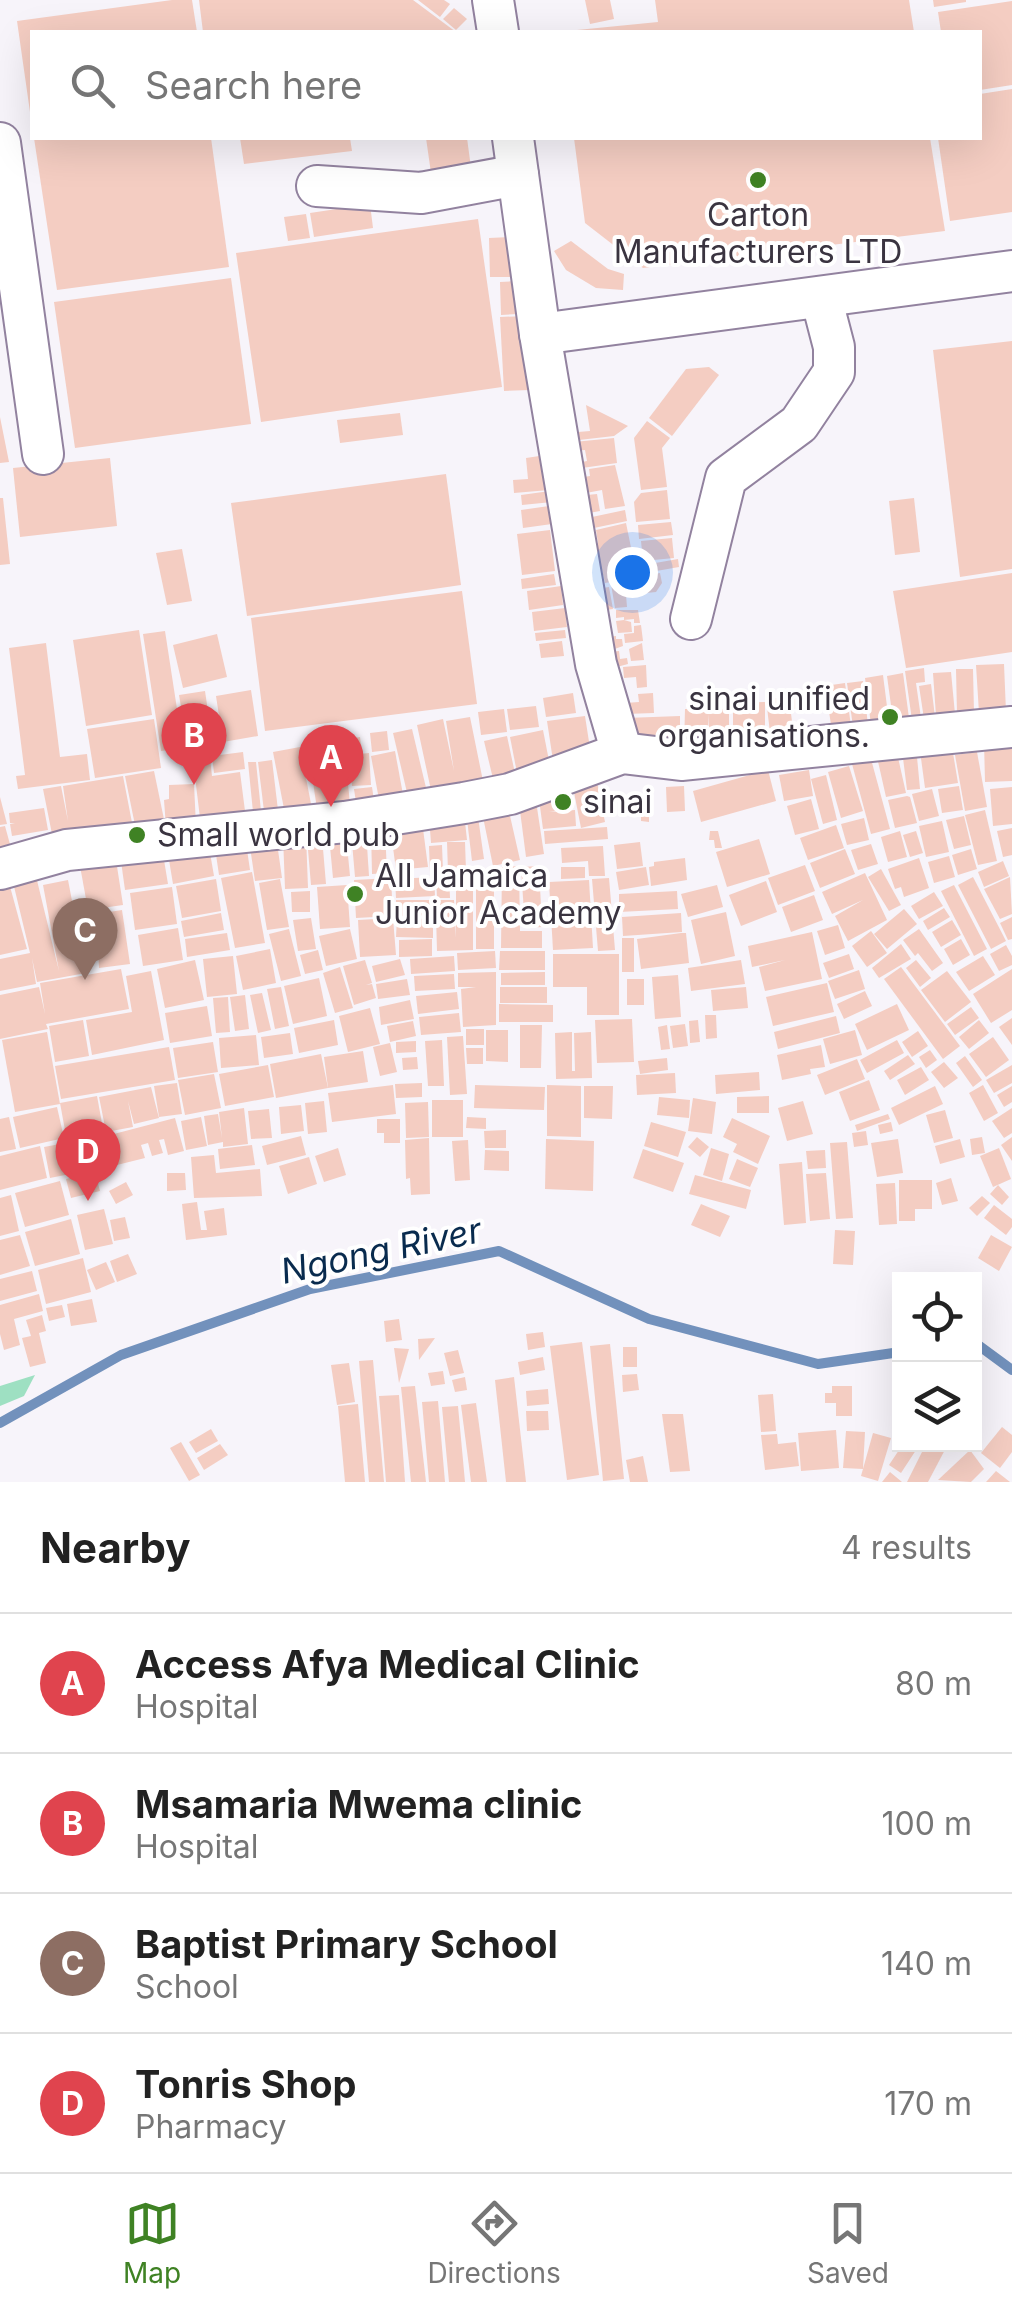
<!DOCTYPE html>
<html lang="en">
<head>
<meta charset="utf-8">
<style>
  :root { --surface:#fff; --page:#f6f6f6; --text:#222; --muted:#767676; --line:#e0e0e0; --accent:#3f8224 }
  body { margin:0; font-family:Inter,sans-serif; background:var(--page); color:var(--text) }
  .controls { position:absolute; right:30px; bottom:30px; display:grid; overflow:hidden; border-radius:0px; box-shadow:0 10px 40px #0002 }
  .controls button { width:90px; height:90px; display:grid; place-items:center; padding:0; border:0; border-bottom:2px solid var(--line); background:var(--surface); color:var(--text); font:50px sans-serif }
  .you { position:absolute; left:632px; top:572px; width:35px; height:35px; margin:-25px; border:8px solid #fff; border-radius:50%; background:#1a73e8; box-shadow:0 0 0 15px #1a73e833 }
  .badge { display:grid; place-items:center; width:65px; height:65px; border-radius:50%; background:var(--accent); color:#fff; font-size:32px; font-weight:700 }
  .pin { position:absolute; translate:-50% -82px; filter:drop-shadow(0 2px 5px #0008) }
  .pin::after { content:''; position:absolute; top:52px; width:35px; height:30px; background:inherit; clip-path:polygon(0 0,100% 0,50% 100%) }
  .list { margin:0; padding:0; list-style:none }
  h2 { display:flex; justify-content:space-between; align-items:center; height:130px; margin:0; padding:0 40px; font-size:42px }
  h2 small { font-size:32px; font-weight:400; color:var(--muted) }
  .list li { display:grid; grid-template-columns:65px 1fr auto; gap:30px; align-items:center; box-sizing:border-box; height:140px; padding:0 40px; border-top:2px solid var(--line) }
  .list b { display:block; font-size:38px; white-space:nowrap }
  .list p { margin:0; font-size:32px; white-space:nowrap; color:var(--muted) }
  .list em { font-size:32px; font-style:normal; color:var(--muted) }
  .icon { flex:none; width:55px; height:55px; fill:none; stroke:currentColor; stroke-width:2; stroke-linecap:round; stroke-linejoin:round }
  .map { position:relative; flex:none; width:1012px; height:1482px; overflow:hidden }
  .search { position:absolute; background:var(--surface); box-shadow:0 10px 40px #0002; left:30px; right:30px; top:30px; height:110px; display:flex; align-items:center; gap:25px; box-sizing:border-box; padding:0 35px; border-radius:0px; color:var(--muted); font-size:38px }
  .sheet { height:690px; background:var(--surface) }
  nav { display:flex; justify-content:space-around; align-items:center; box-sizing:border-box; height:140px; border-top:2px solid var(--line); background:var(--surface); font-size:28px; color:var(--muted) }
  nav a { display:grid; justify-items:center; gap:5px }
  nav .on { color:var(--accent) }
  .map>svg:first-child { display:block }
</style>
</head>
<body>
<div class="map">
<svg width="1012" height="1482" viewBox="0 0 1012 1482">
  <rect width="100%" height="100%" fill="#f7f4fa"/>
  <path fill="#9ee0c2" d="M35 1375 24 1396 0 1406V1386Z"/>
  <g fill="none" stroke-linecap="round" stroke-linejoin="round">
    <g stroke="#7291bc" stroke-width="10">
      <path d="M974 1342 1012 1370"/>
      <path d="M0 1423 121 1355 310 1289 499 1251 649 1319 818 1364 900 1352"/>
    </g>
  </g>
  <g fill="#f4cdc2">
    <path d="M172 0H192L197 32H32L30 112 17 21Z"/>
    <path d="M199 0H413L456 32H203Z"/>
    <path d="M418 0H444L450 4 440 17Z"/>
    <path d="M585 0H610L614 19 590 24Z"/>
    <path d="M655 0H909L914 32H577V30L658 22Z"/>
    <path d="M933 0H966V2L934 7Z"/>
    <path d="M1012 1V85L980 90V32H941L938 12Z"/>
    <path d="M454 8 467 19 456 30 443 19Z"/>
    <path d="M1012 89V212L950 221 938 138H980V94Z"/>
    <path d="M34 138H211L229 267 57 290Z"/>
    <path d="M240 138H350L352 151 244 164Z"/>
    <path d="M426 138H467L472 175 432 180Z"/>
    <path d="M574 138H930L945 231 643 268 585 223Z"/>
    <path d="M370 204 373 228 314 237 310 213Z"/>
    <path d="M306 214 310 238 288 241 284 217Z"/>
    <path d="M478 219 502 387 261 422 236 253Z"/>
    <path d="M511 237 512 277H490L489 238Z"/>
    <path d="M571 241 608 269 624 274 623 290 596 288 566 270 554 251Z"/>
    <path d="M231 278 251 424 75 448 54 302Z"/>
    <path d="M517 281 518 314 501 315 500 282Z"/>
    <path d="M526 316 530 390 504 391 500 317Z"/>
    <path d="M1012 341V569L960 577 933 350Z"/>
    <path d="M709 367 719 375 672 436 649 418 686 369Z"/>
    <path d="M586 405 628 426 614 436 579 440 578 432 590 431Z"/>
    <path d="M400 413 403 435 340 443 337 420Z"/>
    <path d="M0 417 9 462 0 463Z"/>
    <path d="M647 421 670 438 662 448 667 487 641 490 634 438Z"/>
    <path d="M614 438 617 463 582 468V462L587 461 585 450 575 451 574 442Z"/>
    <path d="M546 455 549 490 514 493 513 480 528 479 526 458Z"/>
    <path d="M110 458 117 526 20 537 13 468Z"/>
    <path d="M615 465 625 506 605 509 602 490 586 493 584 477 590 476 589 469Z"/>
    <path d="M446 474 461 585 247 616 231 503Z"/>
    <path d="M667 490 670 519 636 522 634 502 641 493Z"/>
    <path d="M550 491 552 502 522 505 521 495Z"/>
    <path d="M597 494 600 511 589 513 587 495Z"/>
    <path d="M0 498H3L10 564 0 565Z"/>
    <path d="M914 498 920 552 895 555 889 501Z"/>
    <path d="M549 506 552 524 523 528 521 510Z"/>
    <path d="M625 510 627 521 594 528 592 517Z"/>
    <path d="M671 522 673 535 639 539 638 525Z"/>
    <path d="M626 523 637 577 605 583 602 570 595 571V543H598L596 530Z"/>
    <path d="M550 530 555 571 522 575 517 534Z"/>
    <path d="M672 538 674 558 643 561 641 541Z"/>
    <path d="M182 549 192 601 167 605 156 553Z"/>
    <path d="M678 559 679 567 645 573 644 565Z"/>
    <path d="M601 573 603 588 609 587 613 609 600 611 594 574Z"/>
    <path d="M660 573 662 583 656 592 646 593 643 576Z"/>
    <path d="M1012 573V652L906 668 893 591Z"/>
    <path d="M554 574 556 585 522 589 521 579Z"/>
    <path d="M635 580 637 594 626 595 627 607 615 608 611 584Z"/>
    <path d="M561 586 563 605 529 610 527 591Z"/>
    <path d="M462 591 477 704 265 731 251 618Z"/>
    <path d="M565 608 567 627 534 631 532 612Z"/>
    <path d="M616 610H638L640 623H634V619L624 620V617L616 618Z"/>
    <path d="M624 620 631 622 632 632 618 633 616 621Z"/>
    <path d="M641 625 643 641 625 643 624 634 634 633V626Z"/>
    <path d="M139 630 152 715 86 726 73 640Z"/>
    <path d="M565 630 566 638 536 641 535 633Z"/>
    <path d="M165 631 183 748 161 751 143 634Z"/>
    <path d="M217 634 227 677 183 688 173 645Z"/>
    <path d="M616 636V639H622L623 646 609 651 608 637Z"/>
    <path d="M562 641 564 656 541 658 539 644Z"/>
    <path d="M46 643 60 757 87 754 90 780 18 789 16 776 25 775 9 648Z"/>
    <path d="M642 643 644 660 631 661 629 649Z"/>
    <path d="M619 651 620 659 627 658 628 664 613 668 610 652Z"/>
    <path d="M1004 664 1006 712 979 713 976 665Z"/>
    <path d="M646 665 647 687 637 688 636 677 624 678 623 667Z"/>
    <path d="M924 668 925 682 916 683 921 718 912 720 905 671Z"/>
    <path d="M956 669H973L974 713 957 714Z"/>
    <path d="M951 672 955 714 936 716 933 673Z"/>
    <path d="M903 673 909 718 893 720 887 676Z"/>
    <path d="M883 675 889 722 871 725 865 678Z"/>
    <path d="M863 681 868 725 853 727 847 683Z"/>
    <path d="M845 683 852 733 832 731 825 686Z"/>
    <path d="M931 684 935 717 924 719 919 686Z"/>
    <path d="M251 690 258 736 223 742 216 696Z"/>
    <path d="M205 691 213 745 188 749 179 695Z"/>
    <path d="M813 692 815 706 794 709 792 695Z"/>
    <path d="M573 693 576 713 546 717 543 698Z"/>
    <path d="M653 693 654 713 626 714 625 703 639 702 638 694Z"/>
    <path d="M789 697 794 738 771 741 766 699Z"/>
    <path d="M765 702V742H733V703Z"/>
    <path d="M536 706 539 727 510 730 507 709Z"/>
    <path d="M504 709 507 732 481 735 478 712Z"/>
    <path d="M685 709H729V748H709V714L707 748 684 747Z"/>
    <path d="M585 716 592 761 554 767 547 721Z"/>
    <path d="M680 716V746L637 747 626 718Z"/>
    <path d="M470 717 484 786 432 795 417 725 443 719 454 771 446 721Z"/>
    <path d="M154 719 161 768 95 778 87 729Z"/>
    <path d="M412 729 428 796 409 801 393 733Z"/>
    <path d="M543 730 551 771 518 778 510 737Z"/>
    <path d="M387 731 389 750 372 752 370 733Z"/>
    <path d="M507 736 516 778 494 783 484 741Z"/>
    <path d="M360 737 361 746 349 747 348 739Z"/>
    <path d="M344 741 345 750 326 751 325 742Z"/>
    <path d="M1012 741V781L985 782 984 742Z"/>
    <path d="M323 743 324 752 305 754 304 745Z"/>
    <path d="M300 747 312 809 285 814 273 752Z"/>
    <path d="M952 747 958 783 925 788 920 751Z"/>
    <path d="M395 751 404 800 380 805 371 756Z"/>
    <path d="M243 752 245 769 214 773 212 756Z"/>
    <path d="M977 752 987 807 965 811 955 755Z"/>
    <path d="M345 753 350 804 333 806 328 755Z"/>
    <path d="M369 753 371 785 352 786 349 755Z"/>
    <path d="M897 753 906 793 886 797 877 757Z"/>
    <path d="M917 757 920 789 907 790 903 758Z"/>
    <path d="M210 758 212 776 240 772 245 811 200 818 193 760Z"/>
    <path d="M871 759 890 829 871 834 852 764Z"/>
    <path d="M272 760 278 810 264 811 258 762Z"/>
    <path d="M325 760 332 808 317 809 310 762Z"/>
    <path d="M248 762H256L261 811 253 812Z"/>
    <path d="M849 766 863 811 841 818 828 772Z"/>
    <path d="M768 770 776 801 701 822 693 791Z"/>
    <path d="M809 770 813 796 784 801 779 775Z"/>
    <path d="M154 771 166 829 137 835 125 776Z"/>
    <path d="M826 775 837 820 823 824 811 779Z"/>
    <path d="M123 776 134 833 55 849 43 789 61 786 68 821 63 786Z"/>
    <path d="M597 782 605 822 581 828 573 787Z"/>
    <path d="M194 784 196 826 166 827 164 800 169 799V785Z"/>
    <path d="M684 786 685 811 667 812 666 787Z"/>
    <path d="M959 786 963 810 942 813 938 789Z"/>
    <path d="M372 787 375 807 357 809 354 789Z"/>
    <path d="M1012 787V824L993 826 990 789Z"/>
    <path d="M932 789 939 816 919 821 912 794Z"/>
    <path d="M571 795 573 808 549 812 575 810 576 826 543 829 539 799Z"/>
    <path d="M907 796 910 797 917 823 895 828 888 800Z"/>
    <path d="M0 797 7 824 0 825Z"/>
    <path d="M811 799 819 829 795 835 787 806Z"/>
    <path d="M536 801 544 854 526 857 519 803Z"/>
    <path d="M508 807 520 860 493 866 482 812Z"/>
    <path d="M44 808 48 830 12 836 10 824 15 823H10L9 813Z"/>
    <path d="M641 809H649V822L641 821Z"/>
    <path d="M477 810 484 859 472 861 466 811Z"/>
    <path d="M985 810 997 861 978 865 965 815Z"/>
    <path d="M464 813 467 840 431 843 429 816Z"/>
    <path d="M964 816 971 845 954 849 946 820Z"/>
    <path d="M864 818 869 840 847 845 841 824Z"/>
    <path d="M422 821 428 867 396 870 390 825Z"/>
    <path d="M942 821 949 852 926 857 919 826Z"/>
    <path d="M836 825 844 848 808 860 800 838Z"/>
    <path d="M5 826 14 859 0 863V827Z"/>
    <path d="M607 827 608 839 545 844 544 831Z"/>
    <path d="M1012 828V855L1003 857 997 831Z"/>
    <path d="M385 829 387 873 372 874 371 830Z"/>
    <path d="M366 830 369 876 355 877 351 831Z"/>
    <path d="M710 831H718L722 848H715L714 840H709Z"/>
    <path d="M900 831 907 857 888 862 881 837Z"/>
    <path d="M916 831 923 853 910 857 903 835Z"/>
    <path d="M306 835 308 888 285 889 283 836Z"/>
    <path d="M346 835 350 876 333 878 329 836Z"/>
    <path d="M245 836 250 870 219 875 214 841Z"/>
    <path d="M276 836 282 878 255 881 249 840Z"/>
    <path d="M322 837 326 884 311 885 307 838Z"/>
    <path d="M759 839 770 874 727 887 716 852Z"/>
    <path d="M208 841 214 876 173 884 167 848Z"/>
    <path d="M447 842H465L466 871 448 872Z"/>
    <path d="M640 842 643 866 617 869 614 845Z"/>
    <path d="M871 844 878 864 858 870 851 850Z"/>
    <path d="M442 845 443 871 430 872 429 846Z"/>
    <path d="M603 846 605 876H589L588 861 562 863 561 848Z"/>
    <path d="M162 848 168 884 125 890 120 854Z"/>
    <path d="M845 849 855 874 820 888 810 863Z"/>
    <path d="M971 849 977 869 958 875 952 855Z"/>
    <path d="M949 856 955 877 934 883 928 862Z"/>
    <path d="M685 858 687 880 651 886 649 867 654 866V862Z"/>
    <path d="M919 858 929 888 904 897 901 887 895 889 888 869Z"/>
    <path d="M116 860 123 905 88 910 80 866Z"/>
    <path d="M1003 861 1009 876 984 887 978 872Z"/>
    <path d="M805 865 815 891 778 905 768 878Z"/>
    <path d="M519 866 520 931H542V948H501L502 867Z"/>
    <path d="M539 866 542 927 525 928 521 867Z"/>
    <path d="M561 867H585V878L561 879Z"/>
    <path d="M646 867 649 885 619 890 616 872Z"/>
    <path d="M34 868 59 971 43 885 68 880 86 973 37 982 32 958 36 984 0 991V959L30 953 11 874Z"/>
    <path d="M881 869 901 905 889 911 868 877Z"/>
    <path d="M252 872 265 943 235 948 221 878Z"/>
    <path d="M865 873 887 920 848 941 835 916 863 900 832 914 822 892Z"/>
    <path d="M449 875 450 898H437L436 876Z"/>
    <path d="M456 876H473V950L437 951 436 915 396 916V900H454L456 938Z"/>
    <path d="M434 877 435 896 396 898 395 879Z"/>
    <rect x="476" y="877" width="18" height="72"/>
    <path d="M973 877 1006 941 991 949 958 885Z"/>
    <path d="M1010 877 1012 914 1000 919 984 889Z"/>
    <path d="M391 878 393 916 356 918 354 880Z"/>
    <path d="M609 878 615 950 598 951 592 879Z"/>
    <path d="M8 879 27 949 0 955V881Z"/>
    <path d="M216 879 221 911 182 918 176 886Z"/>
    <path d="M280 879 289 927 267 930 259 883Z"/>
    <path d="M589 880 593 948 553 950 549 882Z"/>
    <path d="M766 881 777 912 741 926 729 895Z"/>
    <path d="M347 885 350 927 320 929 317 887Z"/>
    <path d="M717 885 723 907 688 917 681 894Z"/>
    <path d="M954 885 987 949 974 956 941 891Z"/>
    <path d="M172 887 177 924 135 930 130 893Z"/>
    <path d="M310 891V912H292L291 892Z"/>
    <path d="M677 891 678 909 619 912V894Z"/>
    <path d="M934 892 943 906 919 919 911 906Z"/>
    <path d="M814 895 823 920 791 932 782 907Z"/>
    <path d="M944 908 950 917 928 930 923 921Z"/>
    <path d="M904 909 917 924 887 949 874 934Z"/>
    <path d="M122 910 130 964 99 968 96 914Z"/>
    <path d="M726 912 735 956 701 964 691 920Z"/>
    <path d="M221 913 224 930 184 937 181 921Z"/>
    <path d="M681 913 682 932 623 936 622 917Z"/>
    <path d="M1012 917V939L1008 940 1000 923Z"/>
    <path d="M311 918 316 949 298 951 293 920Z"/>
    <path d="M393 918 396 955 360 957 358 920Z"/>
    <path d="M397 918 433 919V938L396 937Z"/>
    <path d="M952 920 961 935 941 947 932 932Z"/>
    <path d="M838 925 845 948 825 955 817 931Z"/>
    <path d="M178 928 183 960 143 966 138 935Z"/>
    <path d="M289 929 301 976 281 981 269 934Z"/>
    <path d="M350 929 357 959 326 966 319 936Z"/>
    <path d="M919 929 943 963 932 971 918 953 915 956 903 940Z"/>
    <path d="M871 931 887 953 867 967 852 946Z"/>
    <path d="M812 932 822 979 765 991 759 967 785 960 752 967 748 946Z"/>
    <path d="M227 933 230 950 187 957 185 939Z"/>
    <path d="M681 933H686L689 963 641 969 637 939Z"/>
    <rect x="622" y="938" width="12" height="34"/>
    <path d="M432 939V956L399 957V940Z"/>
    <path d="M961 939 970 955 953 965 944 949Z"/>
    <path d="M901 944 911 959 879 978 872 968Z"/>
    <path d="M1006 945 1012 956V965L999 971 990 954Z"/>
    <path d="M270 949 276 983 243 990 236 956Z"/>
    <path d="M318 950 323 970 305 974 300 955Z"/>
    <path d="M495 951 496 968 458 970 457 953Z"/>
    <path d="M500 951H545V970H499Z"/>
    <path d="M553 954H619V1015H587V987H553Z"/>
    <path d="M849 954 854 969 829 978 823 963Z"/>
    <path d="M233 956 237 994 207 997 203 959Z"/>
    <path d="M454 956 455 971 411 974 410 959Z"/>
    <path d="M983 956 995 975 969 991 956 972Z"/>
    <path d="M400 959 405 975 376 982 372 966Z"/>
    <path d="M195 960 204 1000 165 1008 157 969Z"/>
    <path d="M365 960 372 983 366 985 372 984 376 998 354 1005 343 966Z"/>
    <path d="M741 960 745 984 691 991 688 968Z"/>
    <path d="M916 960 931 978 920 987 906 968Z"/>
    <path d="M340 967 353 1008 335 1013 323 973Z"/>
    <path d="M901 967 960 1046 943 1059 884 979Z"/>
    <path d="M121 969 129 1009 46 1024 48 1029 0 1039V995L39 987 45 1014 40 983Z"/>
    <path d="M1012 969V1010L991 1023 973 994Z"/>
    <path d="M859 970 865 989 835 999 828 981Z"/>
    <path d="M151 971 164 1040 92 1055 86 1020 132 1012 126 976Z"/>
    <path d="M947 971 971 1002 945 1022 921 990Z"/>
    <path d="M496 972V1025L463 1027 461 989 476 987H458V973Z"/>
    <path d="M545 972V985H501V973Z"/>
    <path d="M454 974 455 989 415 991 414 976Z"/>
    <path d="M678 975 681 1017 655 1019 652 977Z"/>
    <path d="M319 978 327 1016 293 1024 284 986Z"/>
    <path d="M407 979 410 995 378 999 376 984Z"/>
    <rect x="627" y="979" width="17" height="26"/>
    <path d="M827 983 834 1012 773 1026 766 997Z"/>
    <path d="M281 987 289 1026 275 1029 267 989Z"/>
    <rect x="500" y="987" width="47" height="16"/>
    <path d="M746 987 748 1008 713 1011 711 990Z"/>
    <path d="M865 991 872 1006 844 1019 837 1004Z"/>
    <path d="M457 992 459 1009 418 1014 416 996Z"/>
    <path d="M262 993 271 1030 258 1033 250 995Z"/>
    <path d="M245 995 249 1029 235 1031 230 997Z"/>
    <path d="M228 997 230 1032 216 1033 213 998Z"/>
    <path d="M410 1000 414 1019 381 1025 379 1007Z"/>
    <path d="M499 1004 553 1005V1022H499Z"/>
    <path d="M897 1004 909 1030 867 1050 855 1024Z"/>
    <path d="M207 1006 212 1036 170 1043 165 1013Z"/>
    <path d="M971 1007 979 1018 955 1035 947 1024Z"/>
    <path d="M370 1008 380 1044 348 1052 339 1016Z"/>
    <path d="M459 1013 461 1032 421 1035 419 1017Z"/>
    <path d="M705 1015H716L717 1038 706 1039Z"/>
    <path d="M836 1016 840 1033 778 1049 774 1032Z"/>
    <path d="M1012 1018V1045L999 1027Z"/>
    <path d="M632 1019 634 1062 597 1063 595 1020Z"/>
    <path d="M83 1020 89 1056 55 1062 49 1026Z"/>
    <path d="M334 1020 338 1045 299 1053 294 1028Z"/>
    <path d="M698 1020 700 1042 690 1043 689 1021Z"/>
    <path d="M979 1020 989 1033 969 1049 959 1037Z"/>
    <path d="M413 1021 416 1036 390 1042 387 1026Z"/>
    <path d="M685 1024 688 1046 673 1048 670 1026Z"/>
    <path d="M520 1025H542L541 1068H520Z"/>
    <path d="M667 1025 670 1049 661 1050 658 1027Z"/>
    <rect x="466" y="1029" width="18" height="16"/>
    <path d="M486 1030H508V1062L486 1061Z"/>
    <path d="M855 1030 862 1055 830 1064 823 1039Z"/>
    <path d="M918 1031 928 1046 912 1057 902 1042Z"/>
    <path d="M47 1032 60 1104 15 1112 2 1040Z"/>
    <path d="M572 1032V1071H575L574 1033 591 1032 592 1078 556 1079 555 1033Z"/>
    <path d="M290 1033 293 1054 264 1058 261 1037Z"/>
    <path d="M256 1035 259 1065 221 1068 219 1038Z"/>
    <path d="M463 1036 467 1094 450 1095 447 1037Z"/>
    <path d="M993 1037 1009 1060 986 1077 969 1054Z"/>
    <path d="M442 1040 444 1086H428L425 1041Z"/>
    <path d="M897 1040 904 1053 867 1073 860 1060Z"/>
    <path d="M416 1041V1052L396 1053V1042Z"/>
    <path d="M213 1042 218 1072 178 1078 173 1048Z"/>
    <path d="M390 1043 397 1072 380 1076 373 1047Z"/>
    <path d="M821 1045 825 1067 810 1069 811 1074 782 1080 777 1055Z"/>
    <path d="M169 1047 175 1080 61 1099 55 1066Z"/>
    <path d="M466 1048H483V1064H467Z"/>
    <path d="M930 1050 937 1060 926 1068 919 1057Z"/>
    <path d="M363 1051 368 1082 328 1088 324 1057Z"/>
    <path d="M321 1054 328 1088 276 1098 270 1064Z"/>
    <path d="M908 1055 915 1064 890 1080 884 1071Z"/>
    <path d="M965 1056 982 1080 973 1087 956 1063Z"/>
    <path d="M417 1057 418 1069 403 1070 402 1058Z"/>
    <path d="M667 1058 668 1070 640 1074 638 1061Z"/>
    <path d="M857 1059 865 1079 825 1095 817 1075Z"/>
    <path d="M944 1062 958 1078 944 1088 931 1072Z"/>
    <path d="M268 1065 274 1097 225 1106 219 1074Z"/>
    <path d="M1012 1065V1083L994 1093 986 1080Z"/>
    <path d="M921 1067 929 1080 905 1095 897 1080Z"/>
    <path d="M759 1072 760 1090 716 1094 715 1075Z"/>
    <path d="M675 1073 676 1093 637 1095 636 1075Z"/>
    <path d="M214 1074 221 1108 185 1115 178 1080Z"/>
    <path d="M869 1080 880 1110 850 1121 839 1092Z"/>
    <path d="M177 1083 182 1114 159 1117 154 1086Z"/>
    <path d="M422 1083V1097L396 1098 395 1084Z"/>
    <path d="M393 1085 396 1114 332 1122 328 1093Z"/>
    <path d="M475 1085 545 1087 544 1110 474 1108Z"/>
    <path d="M547 1085 581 1086V1137L547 1136Z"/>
    <path d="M983 1085 998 1113 984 1121 969 1093Z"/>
    <path d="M584 1086H613L612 1119 584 1118Z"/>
    <path d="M935 1086 943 1104 899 1125 891 1108Z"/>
    <path d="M1012 1086V1102L1004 1107 997 1095Z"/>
    <path d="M151 1087 159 1118 134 1124 128 1101 133 1127 106 1132 99 1097Z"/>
    <path d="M97 1096 104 1134 67 1141 60 1103Z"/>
    <path d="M769 1096V1113H737V1097Z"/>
    <path d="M659 1097 690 1100 689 1118 657 1115Z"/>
    <path d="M693 1098 716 1102 712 1134 688 1131Z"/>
    <rect x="432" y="1100" width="31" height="37"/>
    <path d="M324 1101 327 1132 308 1134 305 1103Z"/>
    <path d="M803 1101 813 1134 787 1141 778 1108Z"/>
    <path d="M428 1102 429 1137 406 1138 405 1103Z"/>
    <path d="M301 1105 304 1131 281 1134 279 1107Z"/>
    <path d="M57 1107 64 1138 20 1148 13 1117Z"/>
    <path d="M244 1108 248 1144 223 1147V1142L208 1145 204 1116 218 1114 222 1138 219 1112Z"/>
    <path d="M1012 1108V1133L1004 1138 992 1121Z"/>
    <path d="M269 1109 272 1138 251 1139 248 1111Z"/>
    <path d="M945 1110 953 1138 934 1143 926 1115Z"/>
    <path d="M888 1114 890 1119 857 1131 855 1125Z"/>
    <path d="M9 1117 16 1149 0 1152V1119Z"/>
    <path d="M201 1117 207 1146 186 1150 181 1121Z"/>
    <path d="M467 1117 486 1118V1129L466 1128Z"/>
    <path d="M175 1118 184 1151 168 1155 164 1139 159 1140 163 1153 152 1156 148 1143 141 1145 145 1158 117 1165 110 1135Z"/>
    <path d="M732 1118 770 1136 758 1164 733 1152 737 1144 723 1137Z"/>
    <path d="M377 1119H400V1143H384V1133H377Z"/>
    <path d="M651 1122 686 1132 678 1157 644 1146Z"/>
    <path d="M891 1122 893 1131 880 1134 878 1125Z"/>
    <path d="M506 1130V1148H485L484 1131Z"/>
    <path d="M866 1131 868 1145 854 1147 852 1133Z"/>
    <path d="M108 1135 114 1163 96 1166 90 1144 95 1169 50 1178 44 1147Z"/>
    <path d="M301 1136 306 1155 267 1165 262 1146Z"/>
    <path d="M697 1137 709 1147 700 1157 688 1147Z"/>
    <path d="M982 1137 985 1153 972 1155 970 1139Z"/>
    <path d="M1012 1137V1161L1001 1145Z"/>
    <path d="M429 1138 430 1194 411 1195 410 1178 406 1179 405 1140Z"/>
    <path d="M546 1139 594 1141 593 1191 545 1189Z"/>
    <path d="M898 1139 903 1173 877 1177 871 1143Z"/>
    <path d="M960 1139 965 1157 940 1164 935 1146Z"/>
    <path d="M468 1140 470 1180 455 1181 452 1141Z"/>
    <path d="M847 1142 853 1218 836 1219 830 1143Z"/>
    <path d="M252 1145 255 1165 220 1169 218 1149Z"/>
    <path d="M40 1146 47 1178 0 1190V1156Z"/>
    <path d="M338 1148 346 1175 324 1182 315 1156Z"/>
    <path d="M711 1148 729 1154 722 1181 703 1175Z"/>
    <path d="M999 1148 1011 1179 993 1187 980 1156Z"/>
    <path d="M643 1149 684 1163 673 1192 633 1178Z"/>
    <path d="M485 1150 509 1151V1171L484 1170Z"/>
    <path d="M825 1150 826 1168 808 1169 806 1151Z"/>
    <path d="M214 1155 216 1173 260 1169 262 1196 194 1198 191 1157Z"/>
    <path d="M309 1157 317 1184 288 1194 279 1166Z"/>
    <path d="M737 1159 758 1168 750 1187 729 1179Z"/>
    <path d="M802 1162 806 1223 784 1225 779 1164Z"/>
    <path d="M95 1172 100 1191 71 1198 66 1179Z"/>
    <path d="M167 1173H185L186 1190 167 1191Z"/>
    <path d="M826 1173 830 1219 810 1221 806 1174Z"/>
    <path d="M695 1175 751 1190 746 1209 689 1194Z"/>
    <path d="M951 1178 958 1201 942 1205 936 1183Z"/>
    <path d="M899 1180H932V1209H915V1221H899Z"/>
    <path d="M60 1181 69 1215 25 1227 15 1193Z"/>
    <path d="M126 1182 133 1195 116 1204 109 1191Z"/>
    <path d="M895 1183 897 1224 879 1225 876 1184Z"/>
    <path d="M998 1185 1009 1197 1002 1205 990 1194Z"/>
    <path d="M11 1195 19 1231 0 1236V1198Z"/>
    <path d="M982 1196 990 1203 977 1216 969 1208Z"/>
    <path d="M197 1202 201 1230H207L204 1211 224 1208 227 1235 186 1240 182 1204Z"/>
    <path d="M701 1204 730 1216 720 1237 691 1225Z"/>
    <path d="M994 1205 1012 1219V1227L1006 1235 984 1218Z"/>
    <path d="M104 1209 113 1244 85 1250 77 1215Z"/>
    <path d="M125 1217 130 1238 114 1241 110 1220Z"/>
    <path d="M71 1219 80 1254 35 1266 25 1232Z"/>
    <path d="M835 1230 855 1231 853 1265 833 1264Z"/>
    <path d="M20 1235 30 1266 0 1275V1240Z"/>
    <path d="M991 1235 1012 1247 999 1271 978 1258Z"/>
    <path d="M128 1254 137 1274 117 1282 110 1261Z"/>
    <path d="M83 1258 91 1292 46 1304 38 1270Z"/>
    <path d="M106 1262 115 1282 96 1290 87 1270Z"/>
    <path d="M32 1271 37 1291 0 1301V1279Z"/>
    <path d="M39 1294 43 1311 14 1319 20 1345 4 1350 0 1334V1305Z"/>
    <path d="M92 1299 97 1322 71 1326 67 1304Z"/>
    <path d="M62 1305 65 1317 49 1321 46 1308Z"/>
    <path d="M42 1315 46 1331 39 1333 46 1363 30 1367 22 1338 31 1336 26 1320Z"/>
    <path d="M399 1319 402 1340 386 1342 384 1321Z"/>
    <path d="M543 1332 545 1347 528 1350 526 1334Z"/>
    <path d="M435 1338 419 1360 418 1339Z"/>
    <path d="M582 1342 599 1475 567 1480 550 1346Z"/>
    <path d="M610 1344 624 1479 603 1481 590 1346Z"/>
    <rect x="623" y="1347" width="14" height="20"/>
    <path d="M394 1348 409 1349 399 1383Z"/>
    <path d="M458 1350 464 1373 450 1376 444 1353Z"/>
    <path d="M543 1357 545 1370 520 1375 518 1362Z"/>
    <path d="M373 1360 384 1482H369L359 1361Z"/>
    <path d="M349 1363 355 1402 337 1405 331 1365Z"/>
    <path d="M443 1371 445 1384 431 1386 428 1373Z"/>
    <path d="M637 1374 639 1390 623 1392 622 1375Z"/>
    <path d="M465 1377 467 1390 455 1392 452 1380Z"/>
    <path d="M514 1377 526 1482H506L495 1380Z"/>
    <path d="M415 1386 426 1482H411L401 1387Z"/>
    <path d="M832 1386H852V1416H836V1403H825V1393H832Z"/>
    <path d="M548 1389 549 1404 527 1406 526 1391Z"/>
    <path d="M773 1394 776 1431 761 1432 758 1395Z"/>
    <path d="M399 1395 405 1482H386L379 1396Z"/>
    <path d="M438 1401 445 1482H429L422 1402Z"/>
    <path d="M476 1403 487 1482H471L461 1405Z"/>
    <path d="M358 1404 365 1482H345L338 1406Z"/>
    <path d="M458 1406 465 1482H449L442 1407Z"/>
    <path d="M526 1411H548L549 1430 527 1431Z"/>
    <path d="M662 1414H683L690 1471 670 1472Z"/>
    <path d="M1002 1427 1012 1435V1452L1000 1468 981 1453Z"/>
    <path d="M211 1429 218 1441 196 1453 189 1442Z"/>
    <path d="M836 1430 839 1468 801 1471 798 1433Z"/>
    <path d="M846 1431 865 1432 863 1469 843 1468Z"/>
    <path d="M873 1433 891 1438 878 1481 861 1476Z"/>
    <path d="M777 1434 778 1444 796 1442 799 1466 765 1470 761 1435Z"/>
    <path d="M181 1442 200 1475 189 1481 170 1448Z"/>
    <path d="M220 1444 228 1455 204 1470 197 1458Z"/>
    <path d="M903 1444H920L901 1473 889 1465Z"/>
    <path d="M926 1444H948L928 1482H907Z"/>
    <path d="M970 1450 984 1469 971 1482 938 1480Z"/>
    <path d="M643 1456 648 1482H630L626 1460Z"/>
    <path d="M996 1471 1010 1482H986Z"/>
    <path d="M890 1472 902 1482H882Z"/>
  </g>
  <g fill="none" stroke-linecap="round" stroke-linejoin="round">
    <g stroke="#92829f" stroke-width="44">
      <g id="minor">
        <path d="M493 0 498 32"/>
        <path d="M513 138 540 334 596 664 622 753"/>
        <path d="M0 143 43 454"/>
        <path d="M317 186 421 193 518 175"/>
        <path d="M540 334 1012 271"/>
        <path d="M691 619 726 478 799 424 834 372V347L821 297"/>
        <path d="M0 869 67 850 345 822 464 803 510 794 622 753 681 760 1012 727"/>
      </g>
    </g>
    <use href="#minor" stroke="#fff" stroke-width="40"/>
  </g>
  <g fill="#3f8224" stroke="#fff" stroke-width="4">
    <circle cx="758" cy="180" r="10"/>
    <circle cx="890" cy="717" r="10"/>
    <circle cx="563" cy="802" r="10"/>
    <circle cx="137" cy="835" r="10"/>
    <circle cx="355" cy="894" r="10"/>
  </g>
  <g text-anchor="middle" stroke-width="8" stroke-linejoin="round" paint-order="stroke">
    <g font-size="32" fill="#3a3440" stroke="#fff" text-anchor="start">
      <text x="758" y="226" text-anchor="middle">Carton<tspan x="758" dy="37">Manufacturers LTD</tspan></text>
      <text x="870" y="710" text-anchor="end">sinai unified<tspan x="870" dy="37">organisations.</tspan></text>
      <text x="583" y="813">sinai</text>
      <text x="157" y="846">Small world pub</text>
      <text x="375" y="887">All Jamaica<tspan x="375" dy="37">Junior Academy</tspan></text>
    </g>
    <g font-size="35" font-style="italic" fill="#092b4e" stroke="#fff">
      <text transform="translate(381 1251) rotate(-12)" y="12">Ngong River</text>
    </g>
  </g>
</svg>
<div class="controls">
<button><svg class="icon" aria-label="locate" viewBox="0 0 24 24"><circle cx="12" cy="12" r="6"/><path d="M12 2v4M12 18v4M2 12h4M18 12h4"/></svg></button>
<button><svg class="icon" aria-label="layers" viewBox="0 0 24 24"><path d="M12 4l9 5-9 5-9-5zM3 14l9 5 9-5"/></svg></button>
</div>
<div class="you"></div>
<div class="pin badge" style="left:331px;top:807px;background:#e0444e">A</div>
<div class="pin badge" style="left:194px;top:785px;background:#e0444e">B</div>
<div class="pin badge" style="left:85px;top:980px;background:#8d6e63">C</div>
<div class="pin badge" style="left:88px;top:1201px;background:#e0444e">D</div>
<div class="search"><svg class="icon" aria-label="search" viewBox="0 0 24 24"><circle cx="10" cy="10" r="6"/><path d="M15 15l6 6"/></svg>Search here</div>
</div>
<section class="sheet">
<h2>Nearby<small>4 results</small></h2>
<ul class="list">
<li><span class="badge" style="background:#e0444e">A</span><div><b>Access Afya Medical Clinic</b><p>Hospital</p></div><em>80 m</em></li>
<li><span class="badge" style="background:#e0444e">B</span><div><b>Msamaria Mwema clinic</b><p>Hospital</p></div><em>100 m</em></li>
<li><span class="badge" style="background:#8d6e63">C</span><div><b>Baptist Primary School</b><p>School</p></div><em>140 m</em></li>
<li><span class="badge" style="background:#e0444e">D</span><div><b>Tonris Shop</b><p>Pharmacy</p></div><em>170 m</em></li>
</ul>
</section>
<nav>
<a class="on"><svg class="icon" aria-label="map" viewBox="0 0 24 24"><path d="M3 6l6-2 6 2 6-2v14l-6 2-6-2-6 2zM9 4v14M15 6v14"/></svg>Map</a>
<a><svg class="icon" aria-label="directions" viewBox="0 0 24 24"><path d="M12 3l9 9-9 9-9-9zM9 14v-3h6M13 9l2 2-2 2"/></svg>Directions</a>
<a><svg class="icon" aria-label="saved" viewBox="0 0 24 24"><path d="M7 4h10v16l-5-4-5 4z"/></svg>Saved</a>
</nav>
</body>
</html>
